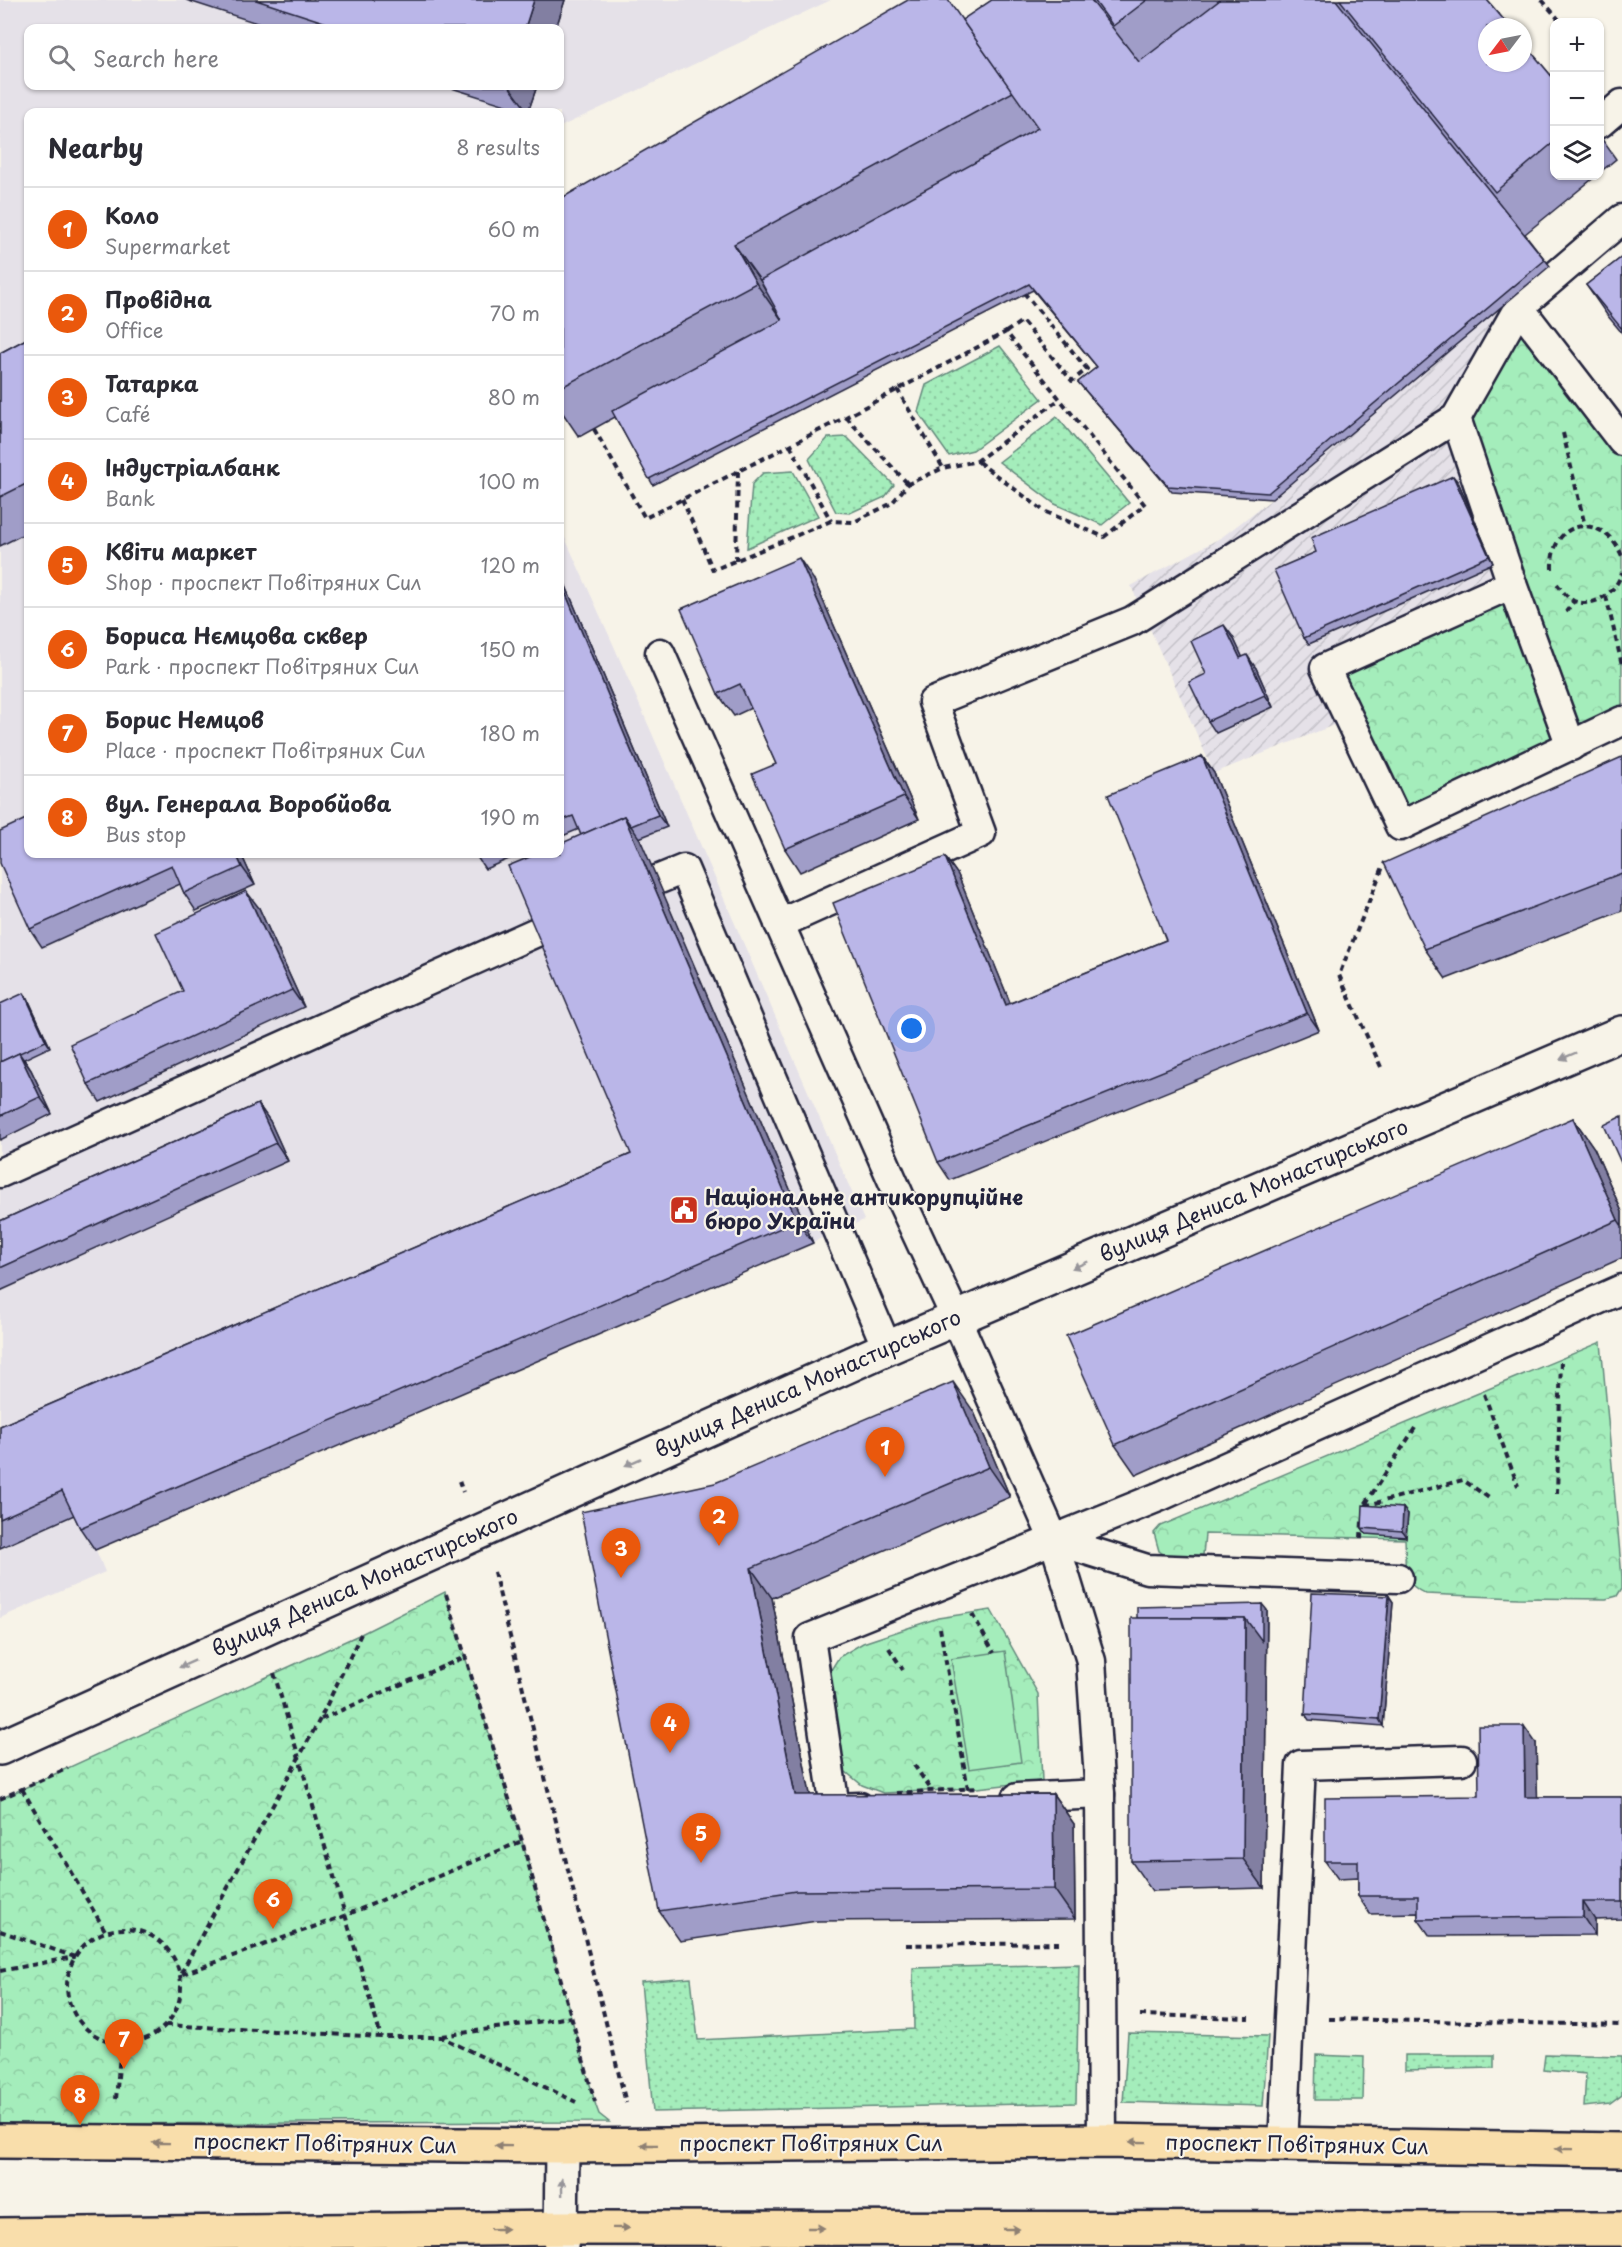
<!DOCTYPE html>
<html lang="en">
<head>
<meta charset="utf-8">
<style>
  :root { --surface:#fff; --page:#f2f2f3; --text:#2b2b33; --muted:#7c7c81; --line:#e1e1e2; --accent:#ea580c }
  body { margin:0; font-family:"Playpen Sans",sans-serif; background:var(--page); color:var(--text) }
  .controls { position:absolute; right:18px; top:18px; display:grid; overflow:hidden; border-radius:12px; box-shadow:0 2px 4px #0004 }
  .controls button { width:54px; height:54px; display:grid; place-items:center; padding:0; border:0; border-bottom:2px solid var(--line); background:var(--surface); color:var(--text); font:30px sans-serif }
  .compass { position:absolute; left:1478px; top:18px; width:54px; height:54px; border-radius:50%; background:var(--surface); box-shadow:0 2px 4px #0004; rotate:238deg }
  .you { position:absolute; left:912px; top:1029px; width:21px; height:21px; margin:-15px; border:4px solid #fff; border-radius:50%; background:#1a73e8; box-shadow:0 0 0 9px #1a73e833 }
  .badge { display:grid; place-items:center; width:39px; height:39px; border-radius:50%; background:var(--accent); color:#fff; font-size:20px; font-weight:700 }
  .pin { position:absolute; translate:-50% -50px; filter:drop-shadow(0 2px 3px #0008) }
  .pin::after { content:''; position:absolute; top:32px; width:21px; height:18px; background:inherit; clip-path:polygon(0 0,100% 0,50% 100%) }
  .list { margin:0; padding:0; list-style:none }
  h2 { display:flex; justify-content:space-between; align-items:center; height:78px; margin:0; padding:0 24px; font-size:26px }
  h2 small { font-size:20px; font-weight:400; color:var(--muted) }
  .list li { display:grid; grid-template-columns:39px 1fr auto; gap:18px; align-items:center; box-sizing:border-box; height:84px; padding:0 24px; border-top:2px solid var(--line) }
  .list b { display:block; font-size:22px; white-space:nowrap }
  .list p { margin:0; font-size:20px; white-space:nowrap; color:var(--muted) }
  .list em { font-size:20px; font-style:normal; color:var(--muted) }
  .icon { flex:none; width:33px; height:33px; fill:none; stroke:currentColor; stroke-width:2; stroke-linecap:round; stroke-linejoin:round }
  .map { position:relative; flex:none; width:1622px; height:2247px; overflow:hidden }
  .search { position:absolute; background:var(--surface); box-shadow:0 2px 4px #0004; left:24px; top:24px; width:540px; height:66px; display:flex; align-items:center; gap:15px; box-sizing:border-box; padding:0 21px; border-radius:12px; color:var(--muted); font-size:22px }
  .panel { position:absolute; background:var(--surface); box-shadow:0 2px 4px #0004; left:24px; top:108px; width:540px; height:750px; border-radius:12px }
  .map>svg:first-child { display:block }
</style>
</head>
<body>
<div class="map">
<svg width="1622" height="2247" viewBox="0 0 1622 2247">
  <defs>
    <pattern id="industrial-furrows" width="10" height="10" patternUnits="userSpaceOnUse" patternTransform="scale(1.5)"><rect width="10" height="10" fill="#e5e1e8"/><path d="M-1 1l2-2M0 10L10 0M9 11l2-2" fill="none" stroke="#c4c1c8"/></pattern>
    <pattern id="grass-dots" width="8" height="8" patternUnits="userSpaceOnUse" patternTransform="scale(1.5)"><rect width="8" height="8" fill="#a4edbb"/><path d="M2 2h.1M6 6h.1" fill="none" stroke="#8dcba2" stroke-width="1.8" stroke-linecap="round"/></pattern>
    <pattern id="park-crowns" width="20" height="18" patternUnits="userSpaceOnUse" patternTransform="scale(1.5)"><rect width="20" height="18" fill="#a4edbb"/><path d="M2 6a3 3 0 1 1 6 0M12 15a3 3 0 1 1 6 0" fill="none" stroke="#8dcba2"/></pattern>
  </defs>
  <rect width="100%" height="100%" fill="#f7f3e8"/>
  <filter id="ink" filterUnits="userSpaceOnUse"><feTurbulence type="fractalNoise" baseFrequency=".0167" numOctaves="2"/><feDisplacementMap in="SourceGraphic" scale="12" xChannelSelector="R" yChannelSelector="G"/><feConvolveMatrix kernelMatrix="1 2 1 2 8 2 1 2 1" color-interpolation-filters="sRGB"/></filter>
  <g filter="url(#ink)">
    <path fill="#e5e1e8" fill-rule="evenodd" d="M0 0H831L560 127V112H28V854H560V527L613 644 864 1220 96 1550 105 1572 0 1618ZM28 28H560V86H28Z"/>
    <path fill="url(#industrial-furrows)" d="M1517 293 1512 584 1349 719 1214 773 1131 586 1222 537 1272 499Z"/>
    <g fill="url(#grass-dots)" stroke="#63887b" stroke-width="1.5">
      <path d="M1000 346 1042 399 973 450 949 456 918 412 926 385Z"/>
      <path d="M1057 417 1129 503 1102 525 1055 504 999 462Z"/>
      <path d="M847 437 894 485 885 497 850 513 836 512 809 459 828 438Z"/>
      <path d="M793 471 818 516 747 548 752 484 763 473Z"/>
      <path d="M1079 1964 1076 2103 653 2112 641 1982 691 1978 698 2040 914 2029 913 1968Z"/>
      <path d="M1128 2033 1268 2036 1263 2106 1123 2102Z"/>
      <path d="M1545 2054 1622 2056V2095L1610 2104 1584 2107 1586 2074 1543 2070Z"/>
      <path d="M1316 2055 1364 2057 1363 2100H1315Z"/>
      <path d="M1405 2055H1494V2068L1405 2070Z"/>
    </g>
    <g fill="url(#park-crowns)" stroke="#63887b" stroke-width="1.5">
      <path d="M1519 307 1622 441V721L1400 826 1325 668 1512 584 1456 418Z"/>
      <path d="M1601 1342 1622 1577V1588L1617 1596 1606 1599 1518 1598 1426 1594C1398 1582 1407 1564 1405 1539L1205 1534 1203 1555 1168 1557 1159 1551 1154 1533 1160 1526Z"/>
      <path d="M445 1592 522 1841 596 2106 599 2114 609 2122 0 2124V1799L361 1634Z"/>
      <path d="M991 1610 1038 1694 1042 1781 968 1789 883 1793 862 1785 846 1772 838 1762 829 1673 839 1657 863 1643 938 1618Z"/>
    </g>
    <path fill="#a4edbb" stroke="#63887b" stroke-width="1.5" d="M1005 1651 1021 1762 969 1769 951 1659Z"/>
    <g fill="none" stroke-linecap="round" stroke-linejoin="round">
      <g stroke="#22223b" stroke-width="33">
        <g id="service">
          <path d="M1600 123 1622 104"/>
          <path d="M1519 307 1622 441"/>
          <path d="M1456 418 1512 584 1571 746"/>
          <path d="M1512 584 1325 668 1400 826 1622 721"/>
          <path d="M660 653 902 1202 956 1318 1054 1540 1091 1661 1100 1794 1102 2141"/>
          <path d="M657 880 684 869 887 1348"/>
          <path d="M779 924 981 833 933 702 1132 621 1456 418 1519 307 1622 219"/>
          <path d="M0 1173 541 930"/>
          <path d="M1054 1540 1147 1569 1398 1578"/>
          <path d="M1017 1798 1100 1794"/>
          <path d="M860 1807 835 1808 810 1638 1161 1496 1622 1289"/>
          <path d="M1283 2145 1301 1765 1462 1760"/>
        </g>
      </g>
      <g stroke="#22223b" stroke-width="38">
        <g id="minor">
          <path d="M0 1748 887 1348 1622 1033"/>
          <path d="M561 2247 562 2146"/>
        </g>
      </g>
      <g stroke="#22223b" stroke-width="38">
        <g id="primary">
          <path d="M0 2141 562 2146 1102 2141 1622 2150"/>
          <path d="M0 2235 562 2228 1622 2229"/>
        </g>
      </g>
      <g stroke="#22223b" stroke-width="4" stroke-dasharray="6 4.5" stroke-linecap="butt">
        <path d="M1542 0 1561 22"/>
        <path d="M1006 332 1022 321 1072 381 1087 369 1025 294"/>
        <path d="M897 389 943 468"/>
        <path d="M846 417 908 484"/>
        <path d="M594 429 645 518 846 417 1006 332 1145 505 1104 537 1044 511 977 461"/>
        <path d="M1563 433 1585 526"/>
        <path d="M790 445 831 521"/>
        <path d="M682 499 713 570 831 521 854 522 892 503 908 484 943 468 977 461 1060 399"/>
        <path d="M736 561 738 471"/>
        <path d="M1552 569C1550 518 1603 511 1622 556"/>
        <path d="M1557 584C1562 590 1567 598 1574 601 1595 609 1617 591 1622 572"/>
        <path d="M1606 596 1622 665"/>
        <path d="M1566 612 1574 601"/>
        <path d="M1381 1067 1339 975 1385 862"/>
        <path d="M1484 1394 1518 1486"/>
        <path d="M1415 1428 1364 1506 1463 1480 1489 1498"/>
        <path d="M459 1481 463 1492"/>
        <path d="M1557 1494 1561 1360"/>
        <path d="M1361 1538 1362 1521"/>
        <path d="M494 1572 626 2103"/>
        <path d="M446 1594 522 1841 595 2102"/>
        <path d="M972 1614 994 1653"/>
        <path d="M940 1628 968 1789"/>
        <path d="M361 1634 320 1719 180 1975 344 1916 522 1841"/>
        <path d="M889 1648 903 1670"/>
        <path d="M274 1673 381 2037"/>
        <path d="M321 1719 465 1657"/>
        <path d="M914 1765 932 1791"/>
        <path d="M22 1789 106 1932"/>
        <path d="M896 1793 978 1788"/>
        <path d="M0 1799 68 1768"/>
        <circle cx="124" cy="1986" r="57"/>
        <path d="M0 1931 75 1957"/>
        <path d="M906 1945 1061 1943"/>
        <path d="M0 1971 74 1957"/>
        <path d="M1140 2015 1249 2018"/>
        <path d="M1329 2019 1622 2025"/>
        <path d="M166 2025 381 2037H441L576 2102"/>
        <path d="M442 2036 571 2017"/>
        <path d="M116 2099 121 2044"/>
      </g>
      <use href="#service" stroke="#f7f3e8" stroke-width="28"/>
      <use href="#minor" stroke="#f7f3e8" stroke-width="33"/>
      <use href="#primary" stroke="#f9deab" stroke-width="33"/>
    </g>
    <g fill="#a09dc8" stroke="#22223b" stroke-width="1.5">
      <path d="M186 0H565L556 28H272Z"/>
      <path d="M992 0H1487L1554 79V176H1596L1525 234 1550 266 1272 499 1172 492 1078 382 1097 367 1033 290 653 485 615 417 579 437 560 409V199L962 20Z"/>
      <path d="M445 86H537L528 112Z"/>
      <path d="M1599 135 1616 159 1599 173Z"/>
      <path d="M1622 257V333L1607 315 1586 285Z"/>
      <path d="M28 338V532L0 546V353Z"/>
      <path d="M1458 482 1493 563 1309 644 1304 638 1316 552Z"/>
      <path d="M560 572 667 827 639 838 813 1243 95 1550 80 1528 74 1515 0 1548V1426L631 1154 581 835 579 829 560 837Z"/>
      <path d="M814 580 919 819 800 872 785 849 776 764 751 708 734 716 718 694Z"/>
      <path d="M1233 637 1242 657 1256 668 1273 707 1216 733 1208 721 1206 674Z"/>
      <path d="M1202 756 1214 773 1319 1030 950 1180 938 1162 945 857 958 875 1010 1003 1166 940Z"/>
      <path d="M1622 757V911L1446 979 1425 949Z"/>
      <path d="M28 854H248L242 856 255 885 196 911 184 893 180 884 42 947 30 929Z"/>
      <path d="M475 854H521L485 869Z"/>
      <path d="M259 908 304 1007 100 1102 88 1084 183 991Z"/>
      <path d="M28 999 50 1047 24 1059 31 1070 52 1114 0 1140V1062Z"/>
      <path d="M258 1104 270 1121 288 1161 0 1291V1221Z"/>
      <path d="M1573 1118 1594 1148 1622 1212V1258L1136 1475 1115 1445Z"/>
      <path d="M974 1412 1010 1497 772 1598 810 1795 1053 1794 1074 1824 1075 1919 817 1921 680 1941 659 1911 715 1483Z"/>
      <path d="M1403 1508 1408 1514 1406 1537 1366 1534 1362 1528Z"/>
      <path d="M1389 1596 1393 1602 1383 1726 1309 1720 1305 1714Z"/>
      <path d="M1267 1610 1264 1888 1152 1891 1131 1861Z"/>
      <path d="M1536 1743 1537 1797H1622V1919L1595 1920V1935L1430 1936 1418 1919V1913L1370 1914 1358 1896V1878L1338 1879 1325 1861 1479 1796Z"/>
    </g>
    <g fill="#827fa2" stroke="#22223b" stroke-width="1.5">
      <path d="M534 0H565L556 28H525Z"/>
      <path d="M509 86H537L528 112Z"/>
      <path d="M734 244 764 286 786 326 756 283Z"/>
      <path d="M1453 476 1458 482 1493 563 1489 556Z"/>
      <path d="M799 558 814 580 919 819 904 797Z"/>
      <path d="M560 572 667 827 658 815 560 580Z"/>
      <path d="M1224 625 1233 637 1249 671 1240 658Z"/>
      <path d="M1247 655 1256 668 1273 707 1265 695Z"/>
      <path d="M1202 756 1214 773 1319 1030 1307 1013Z"/>
      <path d="M624 816 640 839 813 1243 797 1221Z"/>
      <path d="M236 854H240L242 856 255 885 242 867Z"/>
      <path d="M945 857 958 875 1018 1022 1006 1005Z"/>
      <path d="M246 891 259 908 304 1007 292 990Z"/>
      <path d="M24 993 28 999 50 1047 46 1041Z"/>
      <path d="M19 1053 31 1070 52 1114 40 1097Z"/>
      <path d="M258 1104 270 1121 288 1161 276 1143Z"/>
      <path d="M1573 1118 1594 1148 1622 1212V1226L1618 1220Z"/>
      <path d="M953 1382 974 1412 1010 1497 989 1467Z"/>
      <path d="M1403 1508 1408 1514 1406 1537 1402 1531Z"/>
      <path d="M751 1568 772 1598 816 1825 795 1795Z"/>
      <path d="M1389 1596 1393 1602 1383 1726 1379 1719Z"/>
      <path d="M1262 1604 1267 1610 1264 1888 1243 1859 1245 1618Z"/>
      <path d="M1524 1726 1536 1743 1538 1815 1525 1797Z"/>
      <path d="M1053 1794 1074 1824 1075 1919 1054 1889Z"/>
      <path d="M1583 1902 1595 1920V1935L1583 1917Z"/>
    </g>
    <g fill="#bab6e8" stroke="#22223b" stroke-width="1.5">
      <path d="M256 0H534L525 28H342Z"/>
      <path d="M908 0H948L1013 92 734 244 756 283 560 388V199Z"/>
      <path d="M992 0H1091L1139 62 1220 0H1336L1545 260 1268 493 1168 486 1078 382 1097 367 1029 284 649 479 612 411 782 320 760 280 1038 128 962 20Z"/>
      <path d="M1094 0H1147L1113 26Z"/>
      <path d="M1340 0H1487L1510 27H1487V63H1523V42L1554 79V142L1495 192Z"/>
      <path d="M1622 257V329L1586 285Z"/>
      <path d="M28 338V483L0 497V353Z"/>
      <path d="M1453 476 1489 556 1304 638 1274 570 1316 552 1311 538Z"/>
      <path d="M799 558 904 797 785 849 752 774 776 764 740 684 718 694 681 609Z"/>
      <path d="M560 580 658 815 631 826 624 816 581 835 573 816 560 821Z"/>
      <path d="M1224 625 1240 658 1247 655 1265 695 1208 721 1189 682 1206 674 1191 641Z"/>
      <path d="M1202 756 1307 1013 938 1162 833 903 945 857 1006 1005 1166 940 1108 795Z"/>
      <path d="M1622 757V873L1425 949 1384 863Z"/>
      <path d="M624 816 797 1221 80 1528 62 1491 0 1519V1426L631 1154 508 866 537 854H560V844Z"/>
      <path d="M28 818V854H236L242 867 184 893 172 865 30 929 0 863V831Z"/>
      <path d="M475 854H484L477 857Z"/>
      <path d="M246 891 292 990 88 1084 70 1044 183 991 156 933Z"/>
      <path d="M24 993 46 1041 0 1062V1004Z"/>
      <path d="M19 1053 40 1097 0 1116V1062Z"/>
      <path d="M258 1104 276 1143 0 1268V1221Z"/>
      <path d="M1622 1116V1165L1604 1125Z"/>
      <path d="M1573 1118 1618 1220 1115 1445 1066 1336Z"/>
      <path d="M953 1382 989 1467 751 1568 795 1795 1053 1794 1054 1889 796 1891 659 1911 581 1512 715 1483Z"/>
      <path d="M1363 1505 1403 1508 1402 1531 1362 1528Z"/>
      <path d="M1312 1593 1389 1596 1379 1719 1305 1714Z"/>
      <path d="M1262 1604V1641L1245 1618H1137V1607Z"/>
      <path d="M1131 1618H1245L1243 1859 1131 1861Z"/>
      <path d="M1478 1726H1524L1525 1797H1622V1902H1583V1917L1418 1919V1896H1358V1861H1325V1798L1479 1796Z"/>
    </g>
    <defs><path id="oneway-solid" d="M-6-.8H1V-3.2L6.5 0L1 3.2V.8H-6Z" transform="scale(1.5)"/></defs>
    <g fill="#97959a">
      <use href="#oneway-solid" transform="translate(1568 1056) rotate(157)"/>
      <use href="#oneway-solid" transform="translate(1080 1265) rotate(157)"/>
      <use href="#oneway-solid" transform="translate(633 1462) rotate(156)"/>
      <use href="#oneway-solid" transform="translate(187 1664) rotate(156)"/>
      <use href="#oneway-solid" transform="translate(562 2187) rotate(-91)"/>
    </g>
    <g fill="#8e8073">
      <use href="#oneway-solid" transform="translate(1138 2142) rotate(-179)"/>
      <use href="#oneway-solid" transform="translate(161 2143) rotate(-179)"/>
      <use href="#oneway-solid" transform="translate(649 2145) rotate(180)"/>
      <use href="#oneway-solid" transform="translate(503 2146) rotate(-179)"/>
      <use href="#oneway-solid" transform="translate(1564 2149) rotate(-179)"/>
      <use href="#oneway-solid" transform="translate(621 2228) rotate(1)"/>
      <use href="#oneway-solid" transform="translate(816 2228)"/>
      <use href="#oneway-solid" transform="translate(499 2229) rotate(-1)"/>
      <use href="#oneway-solid" transform="translate(1011 2229)"/>
    </g>
  </g>
  <defs>
    <g id="civic-square" transform="scale(1.5)"><rect x="-9" y="-9" width="18" height="18" rx="4" fill="#c8321e" stroke="#f7f3e8"/><path d="M-.6-6.5H3V-4.5H.6V-3L4-1V1h2V6H-6V1h2V-1L-.6-3ZM-1.2 2.5V6h2.4V2.5Z" fill="#fff"/></g>
  </defs>
  <g fill-rule="evenodd">
    <use href="#civic-square" x="684" y="1210"/>
  </g>
  <g text-anchor="middle" stroke-width="4.5" stroke-linejoin="round" paint-order="stroke">
    <g font-size="21" fill="#22223b" stroke="#f7f3e8">
      <text transform="translate(1254 1191) rotate(-23)" y="7">вулиця Дениса Монастирського</text>
      <text transform="translate(808 1384) rotate(-24)" y="7">вулиця Дениса Монастирського</text>
      <text transform="translate(365 1583) rotate(-24)" y="7">вулиця Дениса Монастирського</text>
      <text transform="translate(325 2144) rotate(1)" y="7">проспект Повітряних Сил</text>
      <text x="811" y="2151">проспект Повітряних Сил</text>
      <text transform="translate(1297 2145) rotate(1)" y="7">проспект Повітряних Сил</text>
    </g>
    <g font-size="21" font-weight="bold" fill="#22223b" stroke="#f7f3e8" text-anchor="start">
      <text x="705" y="1205">Національне антикорупційне<tspan x="705" dy="24">бюро України</tspan></text>
    </g>
  </g>
</svg>
<div class="controls">
<button>+</button>
<button>−</button>
<button><svg class="icon" aria-label="layers" viewBox="0 0 24 24"><path d="M12 4l9 5-9 5-9-5zM3 14l9 5 9-5"/></svg></button>
</div>
<svg class="compass" viewBox="-18 -18 36 36"><path d="M0-13l5 13h-10z" fill="#e53935"/><path d="M0 13l5-13h-10z" fill="#7c7c81"/></svg>
<div class="you"></div>
<div class="pin badge" style="left:885px;top:1477px">1</div>
<div class="pin badge" style="left:719px;top:1546px">2</div>
<div class="pin badge" style="left:621px;top:1578px">3</div>
<div class="pin badge" style="left:670px;top:1753px">4</div>
<div class="pin badge" style="left:701px;top:1863px">5</div>
<div class="pin badge" style="left:273px;top:1929px">6</div>
<div class="pin badge" style="left:124px;top:2069px">7</div>
<div class="pin badge" style="left:80px;top:2125px">8</div>
<div class="search"><svg class="icon" aria-label="search" viewBox="0 0 24 24"><circle cx="10" cy="10" r="6"/><path d="M15 15l6 6"/></svg>Search here</div>
<section class="panel">
<h2>Nearby<small>8 results</small></h2>
<ul class="list">
<li><span class="badge">1</span><div><b>Коло</b><p>Supermarket</p></div><em>60 m</em></li>
<li><span class="badge">2</span><div><b>Провідна</b><p>Office</p></div><em>70 m</em></li>
<li><span class="badge">3</span><div><b>Татарка</b><p>Café</p></div><em>80 m</em></li>
<li><span class="badge">4</span><div><b>Індустріалбанк</b><p>Bank</p></div><em>100 m</em></li>
<li><span class="badge">5</span><div><b>Квіти маркет</b><p>Shop · проспект Повітряних Сил</p></div><em>120 m</em></li>
<li><span class="badge">6</span><div><b>Бориса Нємцова сквер</b><p>Park · проспект Повітряних Сил</p></div><em>150 m</em></li>
<li><span class="badge">7</span><div><b>Борис Немцов</b><p>Place · проспект Повітряних Сил</p></div><em>180 m</em></li>
<li><span class="badge">8</span><div><b>вул. Генерала Воробйова</b><p>Bus stop</p></div><em>190 m</em></li>
</ul>
</section>
</div>
</body>
</html>
